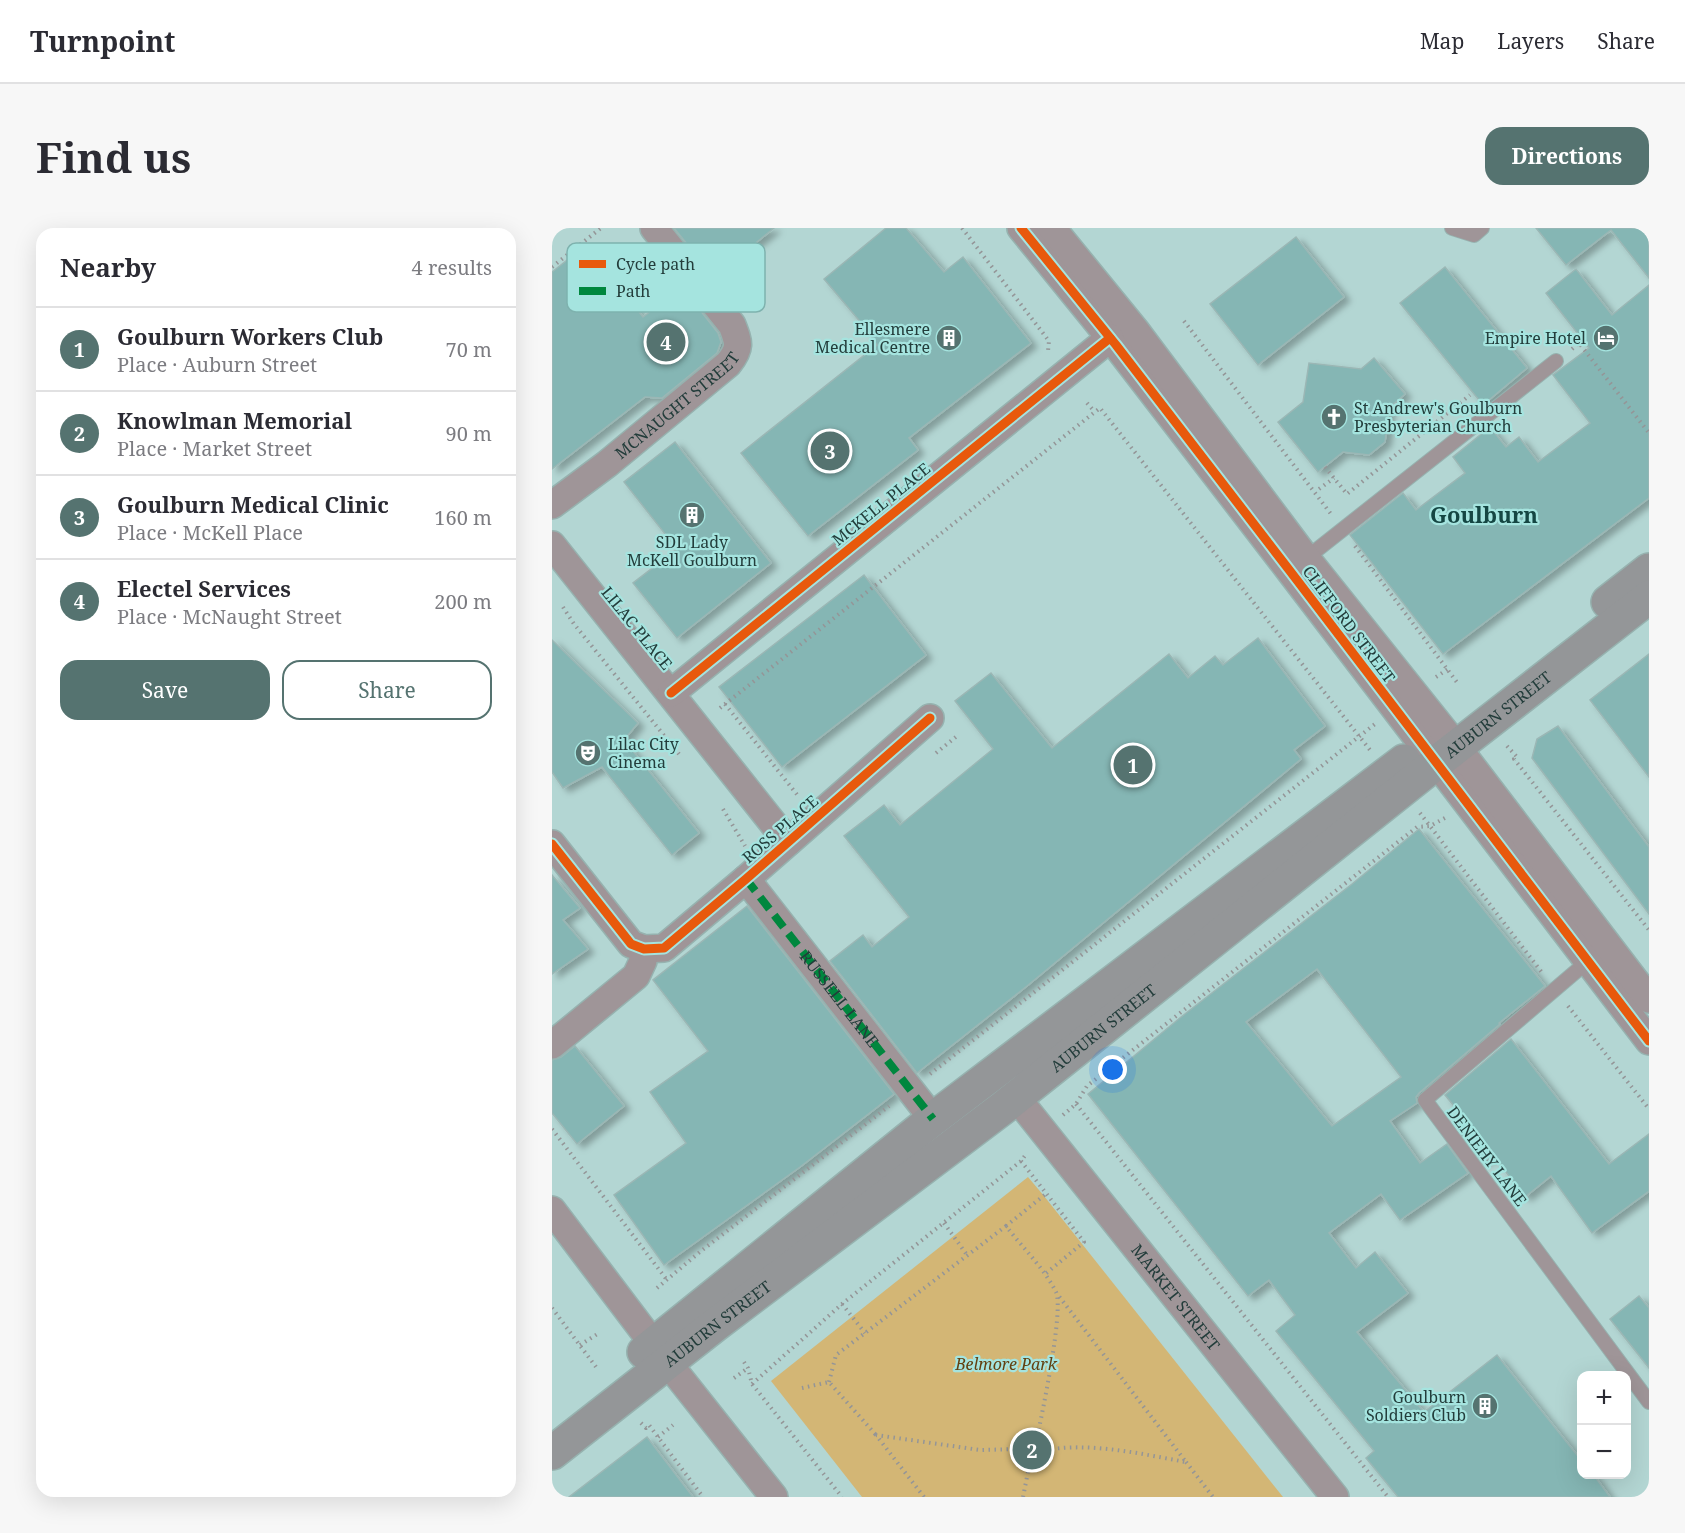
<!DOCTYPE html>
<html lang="en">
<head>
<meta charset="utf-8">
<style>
  :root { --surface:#fff; --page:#f7f7f7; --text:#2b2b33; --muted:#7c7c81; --line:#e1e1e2; --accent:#557370 }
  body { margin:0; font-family:"Noto Serif",serif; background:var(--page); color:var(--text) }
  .controls { position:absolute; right:18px; bottom:18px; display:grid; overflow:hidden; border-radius:12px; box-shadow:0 6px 24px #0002 }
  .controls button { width:54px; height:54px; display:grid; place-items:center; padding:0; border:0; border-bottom:2px solid var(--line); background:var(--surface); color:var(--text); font:30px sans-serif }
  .you { position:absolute; left:561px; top:842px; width:21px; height:21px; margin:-15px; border:4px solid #fff; border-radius:50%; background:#1a73e8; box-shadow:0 0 0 9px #1a73e833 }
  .badge { display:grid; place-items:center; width:39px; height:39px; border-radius:50%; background:var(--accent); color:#fff; font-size:20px; font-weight:700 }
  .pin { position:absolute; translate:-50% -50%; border:3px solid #fff; box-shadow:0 2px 6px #0006 }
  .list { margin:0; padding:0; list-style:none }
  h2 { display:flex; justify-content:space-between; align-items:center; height:78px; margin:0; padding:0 24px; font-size:26px }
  h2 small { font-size:20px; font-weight:400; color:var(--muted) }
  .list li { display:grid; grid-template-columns:39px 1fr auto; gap:18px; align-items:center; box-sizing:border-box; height:84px; padding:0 24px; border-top:2px solid var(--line) }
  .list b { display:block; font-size:22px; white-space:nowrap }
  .list p { margin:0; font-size:20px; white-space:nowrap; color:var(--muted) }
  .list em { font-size:20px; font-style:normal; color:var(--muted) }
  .actions { display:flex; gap:12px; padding:18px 24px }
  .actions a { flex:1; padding:14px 0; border:2px solid var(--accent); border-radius:18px; text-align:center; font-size:21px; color:var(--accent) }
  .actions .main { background:var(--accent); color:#fff }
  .map { position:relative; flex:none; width:1097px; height:1269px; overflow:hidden; border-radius:18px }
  header { display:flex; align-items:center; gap:36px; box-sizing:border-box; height:84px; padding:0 30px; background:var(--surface); border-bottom:2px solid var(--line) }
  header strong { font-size:28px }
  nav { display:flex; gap:33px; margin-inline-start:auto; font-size:21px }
  .intro { display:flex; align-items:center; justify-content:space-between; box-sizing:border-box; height:144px; padding:0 36px }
  h1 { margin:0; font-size:42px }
  .button { padding:15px 27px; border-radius:18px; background:var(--accent); color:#fff; font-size:21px; font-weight:700 }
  main { display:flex; gap:36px; padding:0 36px }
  aside { flex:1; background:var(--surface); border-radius:18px; box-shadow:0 6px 24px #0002 }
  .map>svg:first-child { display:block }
</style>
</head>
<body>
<header>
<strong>Turnpoint</strong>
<nav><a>Map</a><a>Layers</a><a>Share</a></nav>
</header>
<div class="intro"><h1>Find us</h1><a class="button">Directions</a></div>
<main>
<aside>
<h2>Nearby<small>4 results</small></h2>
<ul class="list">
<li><span class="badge">1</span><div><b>Goulburn Workers Club</b><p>Place · Auburn Street</p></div><em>70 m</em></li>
<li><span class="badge">2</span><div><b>Knowlman Memorial</b><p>Place · Market Street</p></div><em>90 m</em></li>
<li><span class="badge">3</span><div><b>Goulburn Medical Clinic</b><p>Place · McKell Place</p></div><em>160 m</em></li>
<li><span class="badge">4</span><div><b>Electel Services</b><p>Place · McNaught Street</p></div><em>200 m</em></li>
</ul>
<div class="actions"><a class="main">Save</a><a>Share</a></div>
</aside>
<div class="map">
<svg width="1097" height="1269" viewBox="0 0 1097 1269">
  <defs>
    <filter id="shadow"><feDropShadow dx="6" dy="4" stdDeviation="3" flood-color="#0004"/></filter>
  </defs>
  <rect width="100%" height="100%" fill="#b3d6d3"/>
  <path fill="#d3b675" d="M476 949 492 968 731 1269H310L219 1153Z"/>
  <g fill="#85b6b4" stroke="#9bb7b5" stroke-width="1.5" fill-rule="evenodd" filter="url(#shadow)">
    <path d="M122 0H222L162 49Z"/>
    <path d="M334 0H354L392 44 411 29 479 115 357 210 366 222 256 308 189 225 325 117 316 103 272 51Z"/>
    <path d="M984 0H1097V50L1059 2 1014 37Z"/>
    <path d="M744 9 792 69 706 137 658 76Z"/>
    <path d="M34 17 91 89 130 59 166 105 169 114 165 125 110 170 93 169 0 241V44Z"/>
    <path d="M893 39 975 140 931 177 848 75Z"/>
    <path d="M1024 41 1060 87 1097 57V270L891 426 798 307 851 265 864 282 913 245 901 229 938 199 954 219 967 209 986 234 1038 195 1001 147 1037 120 994 65Z"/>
    <path d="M822 130 853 166 837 180 833 214 817 227 791 224 766 244 726 194 751 174 757 135 809 141Z"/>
    <path d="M123 214 219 335 125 410 81 355 125 321 72 254Z"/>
    <path d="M312 347 374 427 230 539 167 459Z"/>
    <path d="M706 410 773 498 742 522 749 531 475 758 365 845 278 733 311 707 320 719 357 689 292 608 332 577 348 597 441 521 403 473 439 445 500 520 617 426 636 450 663 428 671 437Z"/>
    <path d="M0 412 86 495 72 512 147 605 120 627 50 539 11 560 0 544Z"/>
    <path d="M1097 426V549L1038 472Z"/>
    <path d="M1006 498 1097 619V686L980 530 985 511Z"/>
    <path d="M867 601 993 758 947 795 948 796 867 865 864 869 865 875 838 893 868 935 895 916 916 945 848 992 829 966 777 1005 804 1040 823 1024 856 1065 805 1104 872 1184 945 1127 1029 1232V1246H1041L1058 1269H846L814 1230 822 1223 724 1103 743 1087 717 1052 696 1068 536 866 629 789 800 656ZM765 741 849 849 780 898 694 794Z"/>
    <path d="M0 647 28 680 11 692 36 721 0 746Z"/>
    <path d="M195 678 342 866 248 939 112 1037 62 967 134 915 98 864 156 823 101 752Z"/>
    <path d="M959 811 1057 936 1097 906V963L1040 1005 999 948 973 969 941 927 930 934 909 906 919 899 893 867Z"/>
    <path d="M23 818 72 878 25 916 0 885V832L9 829Z"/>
    <path d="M1087 1068 1097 1080V1140L1058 1091Z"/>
    <path d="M95 1209 141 1269H17Z"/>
  </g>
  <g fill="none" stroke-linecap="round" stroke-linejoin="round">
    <g stroke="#96b2af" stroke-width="16">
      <g id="lane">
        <path d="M900 0 922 7 930 0"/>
        <path d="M752 332 1004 133"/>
        <path d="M1035 734 873 872 1097 1174"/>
      </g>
    </g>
    <g stroke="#96b2af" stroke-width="30">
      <g id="street">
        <path d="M469 0 564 117 738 343 1097 813"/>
        <path d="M500 0 584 103 754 330 905 519 1097 771"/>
        <path id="s1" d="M0 277 55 236 176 136C189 120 187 115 180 97L102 0"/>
        <path d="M0 317 236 614"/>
        <path d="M119 465 558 110"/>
        <path d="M0 616 79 716 92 721 112 720 194 651 378 490"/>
        <path d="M194 651 381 891"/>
        <path d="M0 817 84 748 91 733 92 721"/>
        <path id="s2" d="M464 869 783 1269"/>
        <path d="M0 982 115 1134 222 1269"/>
      </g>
    </g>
    <g stroke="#96b2af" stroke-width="36">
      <g id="primary">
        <path d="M1056 374 1097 342"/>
        <path d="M92 1124 381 891 852 533"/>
        <path id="s3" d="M0 1225 163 1097 452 879 884 535 1097 369"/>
      </g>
    </g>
    <g stroke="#949597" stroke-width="4" stroke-dasharray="1.5 4.5" stroke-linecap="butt">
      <path d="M410 0 497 113 496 123"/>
      <path d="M0 39 49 0"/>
      <path d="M632 93 779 286"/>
      <path d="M1020 121 1027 115 1097 205"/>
      <path d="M535 175 543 184"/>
      <path d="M773 239 795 266 918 167"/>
      <path d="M767 261 782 250"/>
      <path d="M803 318 907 457"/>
      <path d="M11 379 22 396 127 526"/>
      <path d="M884 449 896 441"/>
      <path d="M173 476 247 569"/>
      <path d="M168 480 548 180 818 522"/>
      <path d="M955 518 965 529 962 531 1097 702"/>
      <path d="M384 525 405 508"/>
      <path d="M171 581 193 618"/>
      <path d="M868 585 991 746"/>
      <path d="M1016 778 1097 881"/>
      <path d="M378 846 823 496"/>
      <path d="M524 876 836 1269"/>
      <path d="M511 887 524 876 535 858 865 599 878 598 893 590"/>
      <path d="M0 901 115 1052"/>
      <path d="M469 933 532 1014 492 1047"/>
      <path d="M392 995 415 1027"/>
      <path d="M454 998 495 965"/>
      <path d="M105 1060 149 1023 337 878"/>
      <path d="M290 1076 313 1105"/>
      <path d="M0 1080 44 1139"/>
      <path d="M28 1117 47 1105"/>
      <path d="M192 1134 196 1140 200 1156 290 1269"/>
      <path d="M182 1150 196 1140"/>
      <path d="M277 1154 284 1127 454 998C470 1019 492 1040 504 1064 512 1082 490 1186 485 1210"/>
      <path d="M200 1156 290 1076 469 933 475 925"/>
      <path d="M250 1160 277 1154 324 1207"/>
      <path d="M89 1195 94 1200 97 1197 151 1269"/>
      <path d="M106 1209 121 1197"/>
      <path d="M494 1222C540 1214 589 1226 634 1234L506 1067"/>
      <path d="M634 1234 661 1269"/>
      <path d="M372 1269 324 1207 428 1222 468 1221"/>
      <path d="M471 1269 478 1234 494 1222 485 1210 468 1221 478 1234"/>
    </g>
    <use href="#lane" stroke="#9f9598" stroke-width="14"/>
    <use href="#street" stroke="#9f9598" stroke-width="27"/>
    <use href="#primary" stroke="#949698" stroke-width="33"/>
    <path stroke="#00873e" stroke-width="8" stroke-dasharray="15 8" stroke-linecap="butt" id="s4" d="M194 651 381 891"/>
    <g stroke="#a5e4df" stroke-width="13">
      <g id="cycleway">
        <path d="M469 0 564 117 738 343 1097 813"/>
        <path d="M119 465 558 110"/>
        <path d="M0 616 79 716 92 721 112 720 194 651 378 490"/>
      </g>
    </g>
    <use href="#cycleway" stroke="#e8590c" stroke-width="9"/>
  </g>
  <defs>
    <g id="building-disc" transform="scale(1.35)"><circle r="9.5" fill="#557370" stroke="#a5e4df"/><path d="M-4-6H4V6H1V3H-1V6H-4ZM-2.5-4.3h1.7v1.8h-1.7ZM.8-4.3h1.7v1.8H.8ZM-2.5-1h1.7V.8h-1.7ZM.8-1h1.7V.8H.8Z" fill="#fff"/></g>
    <g id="hotel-disc" transform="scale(1.35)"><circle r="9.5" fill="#557370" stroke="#a5e4df"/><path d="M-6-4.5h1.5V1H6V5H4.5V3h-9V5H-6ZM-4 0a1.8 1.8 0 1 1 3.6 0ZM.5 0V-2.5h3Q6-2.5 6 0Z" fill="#fff"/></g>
    <g id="church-disc" transform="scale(1.35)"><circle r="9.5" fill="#557370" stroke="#a5e4df"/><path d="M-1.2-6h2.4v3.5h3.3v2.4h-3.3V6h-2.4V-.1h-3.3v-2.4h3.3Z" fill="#fff"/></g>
    <g id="theatre-disc" transform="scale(1.35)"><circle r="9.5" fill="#557370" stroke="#a5e4df"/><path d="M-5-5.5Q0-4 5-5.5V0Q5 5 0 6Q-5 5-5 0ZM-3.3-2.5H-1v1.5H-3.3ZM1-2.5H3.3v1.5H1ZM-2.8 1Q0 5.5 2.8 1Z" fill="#fff"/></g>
  </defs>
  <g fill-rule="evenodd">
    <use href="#building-disc" x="397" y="110"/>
    <use href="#hotel-disc" x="1054" y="110"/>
    <use href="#church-disc" x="782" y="189"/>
    <use href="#building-disc" x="140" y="287"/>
    <use href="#theatre-disc" x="36" y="525"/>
    <use href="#building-disc" x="933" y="1178"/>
  </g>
  <g text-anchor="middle" stroke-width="4.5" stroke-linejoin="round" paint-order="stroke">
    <g font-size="16" fill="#233d3b" stroke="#a5e4df" text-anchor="end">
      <text x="378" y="107">Ellesmere<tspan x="378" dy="18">Medical Centre</tspan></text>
      <text x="1034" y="116">Empire Hotel</text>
      <text x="802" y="186" text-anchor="start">St Andrew's Goulburn<tspan x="802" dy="18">Presbyterian Church</tspan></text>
      <text x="140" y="320" text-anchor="middle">SDL Lady<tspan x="140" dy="18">McKell Goulburn</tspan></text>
      <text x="56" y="522" text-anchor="start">Lilac City<tspan x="56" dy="18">Cinema</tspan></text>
      <text x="914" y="1175">Goulburn<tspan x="914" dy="18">Soldiers Club</tspan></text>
    </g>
    <g font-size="16" fill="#233d3b" stroke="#a5e4df">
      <text dy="6" stroke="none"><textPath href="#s1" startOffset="160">MCNAUGHT STREET</textPath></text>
      <text transform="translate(329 276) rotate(-39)" y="6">MCKELL PLACE</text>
      <text transform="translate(797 396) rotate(53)" y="6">CLIFFORD STREET</text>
      <text transform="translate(85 400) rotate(51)" y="6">LILAC PLACE</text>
      <text dy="6" stroke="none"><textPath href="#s3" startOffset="1200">AUBURN STREET</textPath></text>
      <text transform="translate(228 601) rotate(-41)" y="6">ROSS PLACE</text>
      <text dy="6" stroke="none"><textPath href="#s4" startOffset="152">RUSSELL LANE</textPath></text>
      <text dy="6" stroke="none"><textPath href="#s3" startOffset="696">AUBURN STREET</textPath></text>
      <text transform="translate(935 928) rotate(53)" y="6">DENIEHY LANE</text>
      <text dy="6" stroke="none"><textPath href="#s2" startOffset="256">MARKET STREET</textPath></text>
      <text dy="6" stroke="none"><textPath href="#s3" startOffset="210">AUBURN STREET</textPath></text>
    </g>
    <g font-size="16" font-style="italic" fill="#634010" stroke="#a5e4df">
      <text x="454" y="1142">Belmore Park</text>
    </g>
    <g font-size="22" font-weight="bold" fill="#154643" stroke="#a5e4df">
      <text x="932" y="295">Goulburn</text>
    </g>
  </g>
  <rect x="15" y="15" width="198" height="69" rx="9" fill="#a5e4df" stroke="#7eb2ae" stroke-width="1.5"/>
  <rect x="27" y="32" width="27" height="8" fill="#e8590c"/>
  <rect x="27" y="59" width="27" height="8" fill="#00873e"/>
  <g font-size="16" fill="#233d3b">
    <text x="64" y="42">Cycle path</text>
    <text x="64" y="69">Path</text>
  </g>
</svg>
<div class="controls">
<button>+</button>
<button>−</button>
</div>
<div class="you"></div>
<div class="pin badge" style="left:581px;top:537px">1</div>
<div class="pin badge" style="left:480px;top:1222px">2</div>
<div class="pin badge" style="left:278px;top:223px">3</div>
<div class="pin badge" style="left:114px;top:114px">4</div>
</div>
</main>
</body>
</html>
